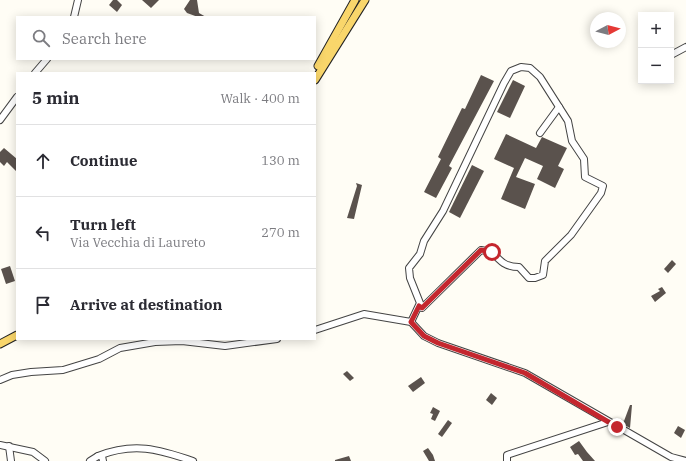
<!DOCTYPE html>
<html lang="en">
<head>
<meta charset="utf-8">
<style>
  :root { --surface:#fff; --page:#f7f7f7; --text:#2b2b33; --muted:#7c7c81; --line:#e1e1e2 }
  body { margin:0; font-family:"IBM Plex Serif",serif; background:var(--page); color:var(--text) }
  .controls { position:absolute; right:12px; top:12px; display:grid; overflow:hidden; border-radius:0px; box-shadow:0 2px 10px #0003 }
  .controls button { width:36px; height:36px; display:grid; place-items:center; padding:0; border:0; border-bottom:1px solid var(--line); background:var(--surface); color:var(--text); font:20px sans-serif }
  .compass { position:absolute; left:590px; top:12px; width:36px; height:36px; border-radius:50%; background:var(--surface); box-shadow:0 2px 10px #0003; rotate:83deg }
  .stop { position:absolute; width:12px; height:12px; margin:-9px; border:3px solid #c4262e; border-radius:50%; background:#fff }
  .stop.end { background:#c4262e; border-color:#fff; box-shadow:0 1px 4px #0008 }
  .list { margin:0; padding:0; list-style:none }
  h2 { display:flex; justify-content:space-between; align-items:center; height:52px; margin:0; padding:0 16px; font-size:17px }
  h2 small { font-size:13px; font-weight:400; color:var(--muted) }
  .list li { display:grid; grid-template-columns:26px 1fr auto; gap:12px; align-items:center; box-sizing:border-box; height:72px; padding:0 16px; border-top:1px solid var(--line) }
  .list b { display:block; font-size:15px; white-space:nowrap }
  .list p { margin:0; font-size:13px; white-space:nowrap; color:var(--muted) }
  .list em { font-size:13px; font-style:normal; color:var(--muted) }
  .icon { flex:none; width:22px; height:22px; fill:none; stroke:currentColor; stroke-width:2; stroke-linecap:round; stroke-linejoin:round }
  .map { position:relative; flex:none; width:686px; height:461px; overflow:hidden }
  .search { position:absolute; background:var(--surface); box-shadow:0 2px 10px #0003; left:16px; top:16px; width:300px; height:44px; display:flex; align-items:center; gap:10px; box-sizing:border-box; padding:0 14px; border-radius:0px; color:var(--muted); font-size:15px }
  .panel { position:absolute; background:var(--surface); box-shadow:0 2px 10px #0003; left:16px; top:72px; width:300px; height:268px; border-radius:0px }
  .map>svg:first-child { display:block }
</style>
</head>
<body>
<div class="map">
<svg width="686" height="461" viewBox="0 0 686 461">
  <rect width="100%" height="100%" fill="#fffdf5"/>
  <g fill="#5a524d">
    <path d="M113 0H117L122 5 117 12 109 5Z"/>
    <path d="M142 0H159L151 8Z"/>
    <path d="M190 0H197L199 13 206 17H198L187 13 184 9Z"/>
    <path d="M481 75 494 81 449 166 452 168 436 198 424 192 441 159 438 157 462 108 465 109Z"/>
    <path d="M513 80 525 86 510 118 497 112Z"/>
    <path d="M506 134 536 148 542 137 567 148 558 166 564 169 555 188 537 179 543 166 525 158 516 177 535 184 525 209 501 199 514 168 494 159Z"/>
    <path d="M4 148 17 159V172L7 162 4 166 0 162V152Z"/>
    <path d="M472 165 484 171 460 218 449 212Z"/>
    <path d="M356 183 362 185 354 219 347 218 357 186Z"/>
    <path d="M672 260 676 264 668 273 664 269Z"/>
    <path d="M10 266 15 281 6 284 1 269Z"/>
    <path d="M662 287 666 293 655 302 651 296 660 291 658 289Z"/>
    <path d="M347 371 354 378 350 381 343 374Z"/>
    <path d="M421 377 425 383 413 392 408 386Z"/>
    <path d="M491 393 497 398 492 405 486 400Z"/>
    <path d="M630 405H632L630 428 619 422 620 419 624 421Z"/>
    <path d="M433 407 440 411 435 421 431 419 433 414 430 413Z"/>
    <path d="M448 420 452 423 442 437 438 434Z"/>
    <path d="M678 426 685 430 681 438 674 433Z"/>
    <path d="M579 441 587 452 595 461H583L578 454 575 455 570 447Z"/>
    <path d="M428 448 433 455 435 461H429L423 451Z"/>
    <path d="M349 456 351 461H335V460Z"/>
  </g>
  <g fill="none" stroke-linecap="round" stroke-linejoin="round">
    <g stroke="#444" stroke-width="8">
      <g id="minor">
        <path d="M74 17 78 0"/>
        <path d="M671 55 686 47"/>
        <path d="M35 73 47 59"/>
        <path d="M0 120 17 97"/>
        <path d="M540 133 559 107"/>
        <path d="M411 322 420 303 410 278 409 268 420 254 424 241 443 211 504 83 511 71 521 67 530 68 540 77 568 121 572 141 584 159 585 177 603 186 601 193 571 235 545 261 543 275 535 278H529L519 267C505 267 500 261 492 252L481 250 422 308 419 306"/>
        <path d="M315 330 364 314 411 322 424 336 438 343 525 373 671 457 686 461"/>
        <path d="M0 380 12 375 31 372 63 370 99 359 120 348 155 342 182 341 225 346 277 339"/>
        <path d="M0 445 33 452 45 461"/>
        <path d="M9 446 11 461"/>
        <path d="M98 456C134 442 158 449 193 461"/>
        <path d="M90 461 98 456H102L103 461"/>
        <path d="M507 461V455L608 422"/>
      </g>
    </g>
    <g stroke="#222" stroke-width="9">
      <g id="major">
        <path d="M318 66 355 0"/>
        <path d="M315 80 365 0"/>
        <path d="M0 344 17 335"/>
      </g>
    </g>
    <use href="#minor" stroke="#fff" stroke-width="6"/>
    <use href="#major" stroke="#f9d66b" stroke-width="7"/>
  </g>
  <g fill="none" stroke-linecap="round" stroke-linejoin="round">
    <path stroke="#c4262e" stroke-width="5" d="M492 252 481 250 422 308 419 306 411 322 424 336 438 343 525 373 617 427"/>
  </g>
</svg>
<div class="controls">
<button>+</button>
<button>−</button>
</div>
<svg class="compass" viewBox="-18 -18 36 36"><path d="M0-13l5 13h-10z" fill="#e53935"/><path d="M0 13l5-13h-10z" fill="#7c7c81"/></svg>
<div class="stop" style="left:492px;top:252px"></div>
<div class="stop end" style="left:617px;top:427px"></div>
<div class="search"><svg class="icon" aria-label="search" viewBox="0 0 24 24"><circle cx="10" cy="10" r="6"/><path d="M15 15l6 6"/></svg>Search here</div>
<section class="panel">
<h2>5 min<small>Walk · 400 m</small></h2>
<ul class="list">
<li><svg class="icon" aria-label="ahead" viewBox="0 0 24 24"><path d="M12 20V5M6 11l6-6 6 6"/></svg><div><b>Continue</b></div><em>130 m</em></li>
<li><svg class="icon" aria-label="left" viewBox="0 0 24 24"><path d="M17 20v-9H6M10 6l-5 5 5 5"/></svg><div><b>Turn left</b><p>Via Vecchia di Laureto</p></div><em>270 m</em></li>
<li><svg class="icon" aria-label="arrive" viewBox="0 0 24 24"><path d="M6 21V4h12l-3 4 3 4H6"/></svg><div><b>Arrive at destination</b></div></li>
</ul>
</section>
</div>
</body>
</html>
